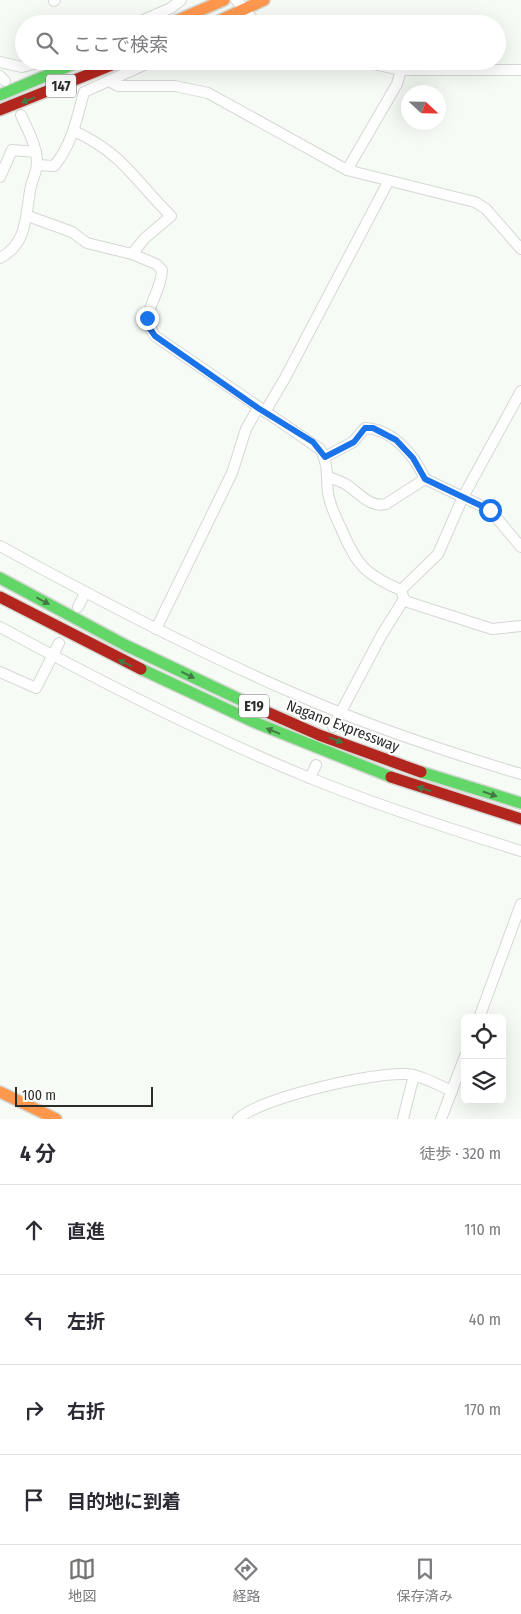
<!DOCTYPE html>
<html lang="ja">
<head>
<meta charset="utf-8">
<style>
  :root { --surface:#fff; --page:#f2f2f3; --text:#2b2b33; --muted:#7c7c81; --line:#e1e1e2; --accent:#727571 }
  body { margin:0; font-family:"Fira Sans Condensed","Noto Sans JP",sans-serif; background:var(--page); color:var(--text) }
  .controls { position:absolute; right:15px; bottom:15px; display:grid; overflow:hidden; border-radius:8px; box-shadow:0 5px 20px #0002 }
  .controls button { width:45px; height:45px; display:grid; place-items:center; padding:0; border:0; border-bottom:1px solid var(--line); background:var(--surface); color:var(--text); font:25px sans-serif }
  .compass { position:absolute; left:401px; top:85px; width:45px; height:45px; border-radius:50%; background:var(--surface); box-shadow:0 5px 20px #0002; rotate:112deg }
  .scale { position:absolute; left:15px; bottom:12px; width:138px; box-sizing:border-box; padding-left:5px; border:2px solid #2b2d2a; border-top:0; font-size:14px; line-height:18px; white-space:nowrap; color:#2b2d2a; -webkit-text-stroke:4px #fff; paint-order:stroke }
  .stop { position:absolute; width:15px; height:15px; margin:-11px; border:4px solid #1a73e8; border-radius:50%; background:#fff }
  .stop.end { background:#1a73e8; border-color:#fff; box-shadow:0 1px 5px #0008 }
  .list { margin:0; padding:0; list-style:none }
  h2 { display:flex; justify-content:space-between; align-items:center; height:65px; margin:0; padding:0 20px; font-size:21px }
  h2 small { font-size:16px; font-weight:400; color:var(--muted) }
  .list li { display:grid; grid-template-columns:32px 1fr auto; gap:15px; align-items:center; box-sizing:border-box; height:90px; padding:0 20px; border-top:1px solid var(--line) }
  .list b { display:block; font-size:19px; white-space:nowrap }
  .list em { font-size:16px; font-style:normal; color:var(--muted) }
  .icon { flex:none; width:28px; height:28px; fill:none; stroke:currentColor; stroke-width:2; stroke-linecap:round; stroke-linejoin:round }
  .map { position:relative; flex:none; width:521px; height:1119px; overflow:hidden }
  .search { position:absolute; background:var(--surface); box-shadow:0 5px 20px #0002; left:15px; right:15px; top:15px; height:55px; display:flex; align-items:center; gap:12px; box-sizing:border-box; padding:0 18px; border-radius:28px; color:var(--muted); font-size:19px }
  .sheet { height:425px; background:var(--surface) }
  nav { display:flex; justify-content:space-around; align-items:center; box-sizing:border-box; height:70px; border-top:1px solid var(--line); background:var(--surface); font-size:14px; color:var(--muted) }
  nav a { display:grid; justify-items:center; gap:2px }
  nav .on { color:var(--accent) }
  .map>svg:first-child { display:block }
</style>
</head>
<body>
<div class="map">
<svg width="521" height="1119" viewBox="0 0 521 1119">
  <rect width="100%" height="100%" fill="#f7fbf6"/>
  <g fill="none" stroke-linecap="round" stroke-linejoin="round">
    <g stroke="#d5d8d4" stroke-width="12">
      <g id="street">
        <path d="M236 0 257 24"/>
        <path d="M54 1 55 0"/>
        <path d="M134 24 171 8 181 0"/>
        <path d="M360 61 401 70H521"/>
        <path d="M0 62 22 67 46 61"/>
        <path d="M0 76 5 81"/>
        <path d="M109 81 118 86H175L208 93 347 170 475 202 486 209 521 249"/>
        <path d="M74 131C124 154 135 181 171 216L145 238 132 254"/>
        <path d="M37 165 54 166C72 145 77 118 84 92L153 61"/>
        <path d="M347 170 397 84 401 70"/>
        <path d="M0 177 12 150 36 152"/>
        <path d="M28 216 72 232 87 243 132 254 156 264 162 270C161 297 138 311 155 336L320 449C329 464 326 477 328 493 330 505 335 516 340 526 356 563 363 574 401 590L404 599 408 602 492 629 521 626"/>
        <path d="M0 258C29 243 25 213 31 186 33 178 37 171 37 163 37 146 28 131 21 115"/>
        <path d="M265 412 285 378 388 182"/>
        <path d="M325 457 353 442 365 428C393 429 414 455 425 479L386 504C370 508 359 493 347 485 341 481 334 479 328 477"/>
        <path d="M425 479 490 510 521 547"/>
        <path d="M0 546C98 600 197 652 300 696 372 727 447 752 521 774"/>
        <path d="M401 590 438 554 463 497 521 391"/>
        <path d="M78 607 85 593"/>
        <path d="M0 627C101 682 204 735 310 778 379 806 450 829 521 851"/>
        <path d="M156 629 232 473 246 429 258 408"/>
        <path d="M0 672 36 688 59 643"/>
        <path d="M333 727 381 636 404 599"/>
        <path d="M310 778 316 765"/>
        <path d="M479 1018 521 904"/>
        <path d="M238 1119C260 1098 373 1072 406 1074 421 1075 438 1085 452 1091"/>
        <path d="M403 1119 414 1075"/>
        <path d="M441 1119 465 1056"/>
      </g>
    </g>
    <g stroke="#d5d8d4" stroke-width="14">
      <g id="fast">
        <path d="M0 95 81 61"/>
        <path d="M0 578 125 645 260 709"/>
        <path d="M141 669 254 722 391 777"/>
        <path d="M421 772 521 803"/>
      </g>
    </g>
    <g stroke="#d5d8d4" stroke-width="14">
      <g id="slow">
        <path d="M169 24 224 0"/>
        <path d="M212 24 264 0"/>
        <path d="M0 1092 56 1119"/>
      </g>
    </g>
    <g stroke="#d5d8d4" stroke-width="14">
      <g id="jam">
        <path d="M0 110 122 61"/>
        <path d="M0 597 141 669"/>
        <path d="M260 709 319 735 421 772"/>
        <path d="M391 777 521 819"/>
      </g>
    </g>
    <use href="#street" stroke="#fefefe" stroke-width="10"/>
    <use href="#fast" stroke="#63d668" stroke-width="11"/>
    <use href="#slow" stroke="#ff974d" stroke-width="11"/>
    <use href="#jam" stroke="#b3261e" stroke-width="11"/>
  </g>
  <defs><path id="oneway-solid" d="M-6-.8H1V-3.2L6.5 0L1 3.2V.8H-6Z" transform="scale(1.25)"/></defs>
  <g fill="#447946">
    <use href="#oneway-solid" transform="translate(28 100) rotate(159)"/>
    <use href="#oneway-solid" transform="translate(43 601) rotate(28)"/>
    <use href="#oneway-solid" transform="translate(125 663) rotate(-154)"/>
    <use href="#oneway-solid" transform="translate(188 675) rotate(26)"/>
    <use href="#oneway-solid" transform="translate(273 731) rotate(-158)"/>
    <use href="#oneway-solid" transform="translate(336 740) rotate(21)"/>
    <use href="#oneway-solid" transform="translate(424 789) rotate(-162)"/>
    <use href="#oneway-solid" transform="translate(490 794) rotate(19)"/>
  </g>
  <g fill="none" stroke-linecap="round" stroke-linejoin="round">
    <path stroke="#1a73e8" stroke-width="6" d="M147 318 148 326 155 336 258 408 313 442 325 457 354 442 365 428H373L396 440 413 458 425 479 490 510"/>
  </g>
  <g text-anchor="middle" stroke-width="4" stroke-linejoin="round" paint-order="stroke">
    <g fill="#fff" stroke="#6b6c6a" stroke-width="1">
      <rect x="46" y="74.5" width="30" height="23" rx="4"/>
      <rect x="239" y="694.5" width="30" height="23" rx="4"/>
    </g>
    <g font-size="14" font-weight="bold" fill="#2b2d2a">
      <text x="61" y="91">147</text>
      <text x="254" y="711">E19</text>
    </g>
    <g font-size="15" fill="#2b2d2a" stroke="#fff">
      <text transform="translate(343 726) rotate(21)" y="5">Nagano Expressway</text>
    </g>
  </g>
</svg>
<div class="controls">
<button><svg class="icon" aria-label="locate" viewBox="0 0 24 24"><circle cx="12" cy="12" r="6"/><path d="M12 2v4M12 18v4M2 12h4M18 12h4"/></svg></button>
<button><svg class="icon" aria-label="layers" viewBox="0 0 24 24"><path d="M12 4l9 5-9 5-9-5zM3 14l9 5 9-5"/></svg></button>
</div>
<svg class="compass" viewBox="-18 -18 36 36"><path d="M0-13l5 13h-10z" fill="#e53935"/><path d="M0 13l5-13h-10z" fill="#7c7c81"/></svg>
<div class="scale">100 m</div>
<div class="stop" style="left:490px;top:510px"></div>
<div class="stop end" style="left:147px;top:318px"></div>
<div class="search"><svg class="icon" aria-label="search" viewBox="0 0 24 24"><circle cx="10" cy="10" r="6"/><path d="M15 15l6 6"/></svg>ここで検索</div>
</div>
<section class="sheet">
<h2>4 分<small>徒歩 · 320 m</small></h2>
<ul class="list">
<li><svg class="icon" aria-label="ahead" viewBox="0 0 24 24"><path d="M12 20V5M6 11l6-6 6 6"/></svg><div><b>直進</b></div><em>110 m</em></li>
<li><svg class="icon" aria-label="left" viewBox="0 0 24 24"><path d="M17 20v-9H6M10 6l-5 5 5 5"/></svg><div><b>左折</b></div><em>40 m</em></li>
<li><svg class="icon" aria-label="right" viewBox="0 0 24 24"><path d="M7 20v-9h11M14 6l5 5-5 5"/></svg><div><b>右折</b></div><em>170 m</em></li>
<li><svg class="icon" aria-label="arrive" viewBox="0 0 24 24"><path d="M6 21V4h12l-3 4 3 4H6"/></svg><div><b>目的地に到着</b></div></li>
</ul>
</section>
<nav>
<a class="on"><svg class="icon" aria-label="map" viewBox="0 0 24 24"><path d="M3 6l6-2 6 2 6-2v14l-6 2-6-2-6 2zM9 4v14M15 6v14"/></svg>地図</a>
<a><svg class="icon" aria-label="directions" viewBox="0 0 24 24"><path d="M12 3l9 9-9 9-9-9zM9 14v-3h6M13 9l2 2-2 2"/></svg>経路</a>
<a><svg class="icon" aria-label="saved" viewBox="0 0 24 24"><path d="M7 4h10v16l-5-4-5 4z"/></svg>保存済み</a>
</nav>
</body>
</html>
